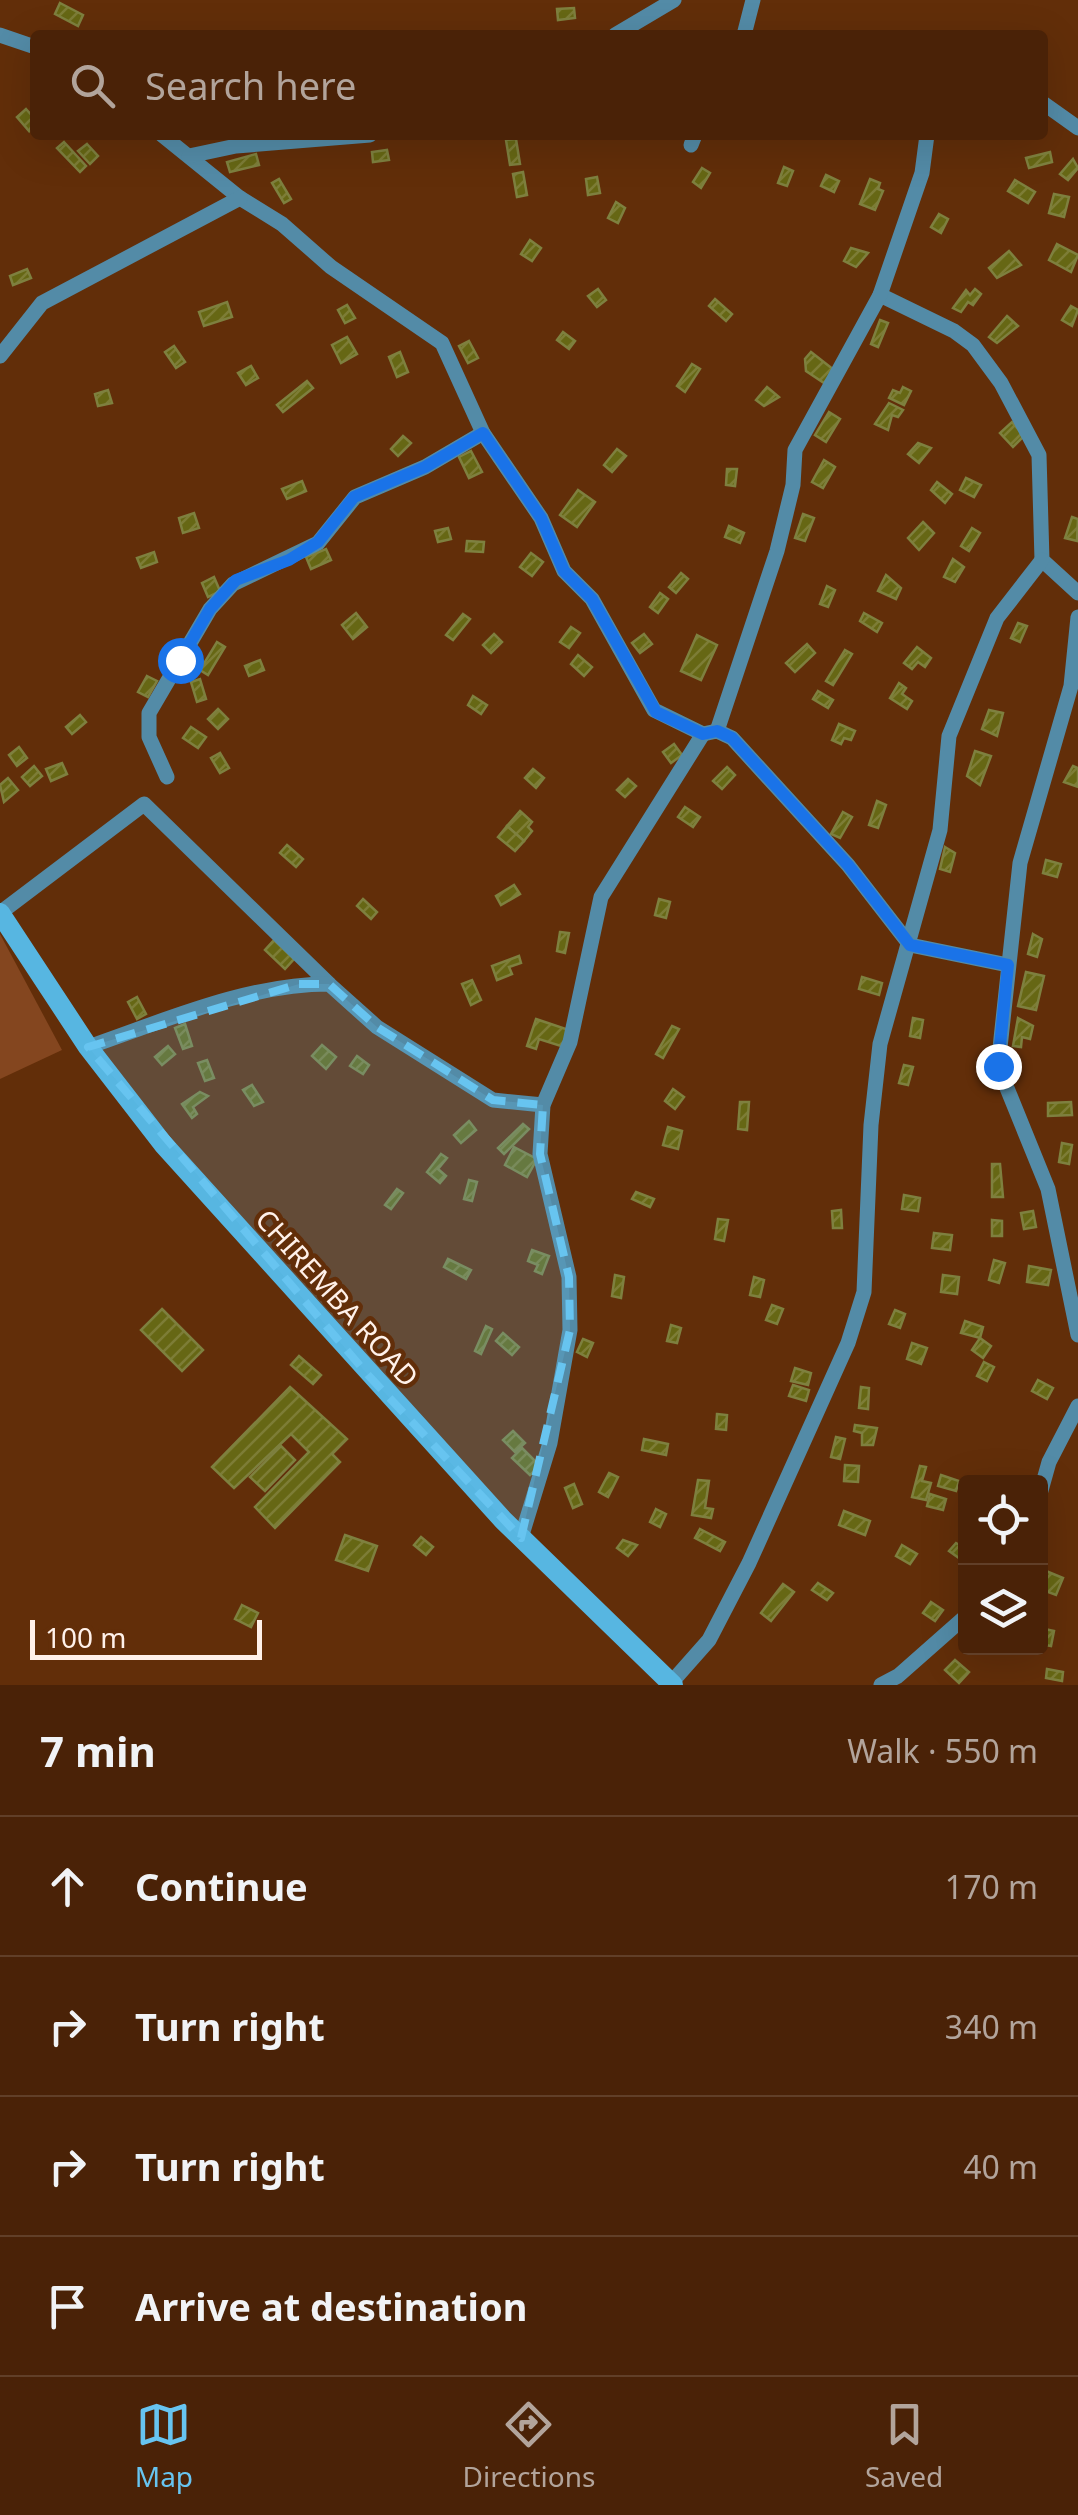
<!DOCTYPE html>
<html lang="en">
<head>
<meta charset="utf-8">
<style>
  :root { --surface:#4a2207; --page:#512a11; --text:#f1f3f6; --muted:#b2a49b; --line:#613f28; --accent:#67c4f0 }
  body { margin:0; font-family:"Noto Sans",sans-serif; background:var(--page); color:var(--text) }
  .controls { position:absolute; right:30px; bottom:30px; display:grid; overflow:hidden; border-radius:10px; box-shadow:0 10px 40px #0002 }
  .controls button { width:90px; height:90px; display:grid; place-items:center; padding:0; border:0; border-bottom:2px solid var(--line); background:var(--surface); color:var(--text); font:50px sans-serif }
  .scale { position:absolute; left:30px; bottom:25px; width:232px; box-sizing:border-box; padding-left:10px; border:5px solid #fff1ea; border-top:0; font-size:28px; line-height:35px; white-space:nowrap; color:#fff1ea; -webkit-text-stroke:8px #622e09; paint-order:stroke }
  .stop { position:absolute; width:30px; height:30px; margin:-22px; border:8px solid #1a73e8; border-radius:50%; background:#fff }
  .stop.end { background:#1a73e8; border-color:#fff; box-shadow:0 2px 10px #0008 }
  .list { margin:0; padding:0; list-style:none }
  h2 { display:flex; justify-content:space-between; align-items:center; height:130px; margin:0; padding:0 40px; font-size:42px }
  h2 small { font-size:32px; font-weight:400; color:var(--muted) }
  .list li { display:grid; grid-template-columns:65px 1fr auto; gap:30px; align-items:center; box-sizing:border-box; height:140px; padding:0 40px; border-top:2px solid var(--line) }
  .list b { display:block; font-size:38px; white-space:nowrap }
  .list em { font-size:32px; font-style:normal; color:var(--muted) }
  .icon { flex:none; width:55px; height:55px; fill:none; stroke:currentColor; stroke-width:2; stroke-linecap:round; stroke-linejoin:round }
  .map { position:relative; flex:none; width:1078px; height:1685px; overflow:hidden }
  .search { position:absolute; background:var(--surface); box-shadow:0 10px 40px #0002; left:30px; right:30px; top:30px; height:110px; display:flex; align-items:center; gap:25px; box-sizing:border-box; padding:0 35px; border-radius:10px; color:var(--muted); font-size:38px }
  .sheet { height:690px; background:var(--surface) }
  nav { display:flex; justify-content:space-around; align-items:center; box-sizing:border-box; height:140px; border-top:2px solid var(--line); background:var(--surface); font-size:28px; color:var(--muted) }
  nav a { display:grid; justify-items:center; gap:5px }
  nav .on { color:var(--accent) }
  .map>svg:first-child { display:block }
</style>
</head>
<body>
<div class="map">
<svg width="1078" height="1685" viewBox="0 0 1078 1685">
  <defs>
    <pattern id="building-hatch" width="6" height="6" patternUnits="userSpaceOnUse" patternTransform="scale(2.5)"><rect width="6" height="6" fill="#666714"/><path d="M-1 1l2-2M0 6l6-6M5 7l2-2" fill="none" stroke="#7d7d36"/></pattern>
  </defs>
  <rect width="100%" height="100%" fill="#622e09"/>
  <path fill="#84461f" d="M0 934 62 1050 0 1079Z"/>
  <g fill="url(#building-hatch)" stroke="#7e803f" stroke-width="2.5">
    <path d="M60 3 83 15 78 26 55 14Z"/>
    <path d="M574 8 575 18 558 20 557 9Z"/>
    <path d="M26 109 35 119 29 131 17 117Z"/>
    <path d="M516 139 520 164 510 165 506 140Z"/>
    <path d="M64 142 86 166 80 172 57 148Z"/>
    <path d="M87 144 98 156 90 164 78 151Z"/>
    <path d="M387 150 389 160 373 162 372 152Z"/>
    <path d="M1050 152 1052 162 1029 168 1026 158Z"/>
    <path d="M256 154 259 165 230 172 227 162Z"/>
    <path d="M1073 159 1078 168 1068 180 1060 174Z"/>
    <path d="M784 167 793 171 787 186 778 183Z"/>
    <path d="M702 168 710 173 701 188 693 182Z"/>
    <path d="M523 172 527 195 517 197 513 174Z"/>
    <path d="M826 175 839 181 834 192 821 186Z"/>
    <path d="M597 177 600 193 588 195 586 179Z"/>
    <path d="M279 179 291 199 284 203 272 183Z"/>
    <path d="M870 179 880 183 878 189 883 191 875 210 860 204Z"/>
    <path d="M1015 180 1035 192 1028 203 1008 191Z"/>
    <path d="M1054 194 1069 197 1064 217 1049 213Z"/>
    <path d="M616 202 625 208 618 223 608 218Z"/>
    <path d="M939 214 948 219 941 233 931 227Z"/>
    <path d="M530 240 541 248 532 261 521 254Z"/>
    <path d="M1057 244 1078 255 1071 272 1049 260Z"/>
    <path d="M851 248 868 253 856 267 844 261Z"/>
    <path d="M1009 251 1021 265 997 278 989 268Z"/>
    <path d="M27 269 31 278 13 285 10 276Z"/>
    <path d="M598 289 606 300 597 307 588 296Z"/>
    <path d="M975 289 981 294 973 305 968 302 961 312 953 308 966 290 970 295Z"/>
    <path d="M715 299 732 314 726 321 709 306Z"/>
    <path d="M227 302 232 317 204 326 199 312Z"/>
    <path d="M347 305 355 318 345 323 338 310Z"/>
    <path d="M1071 306 1078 310 1072 326 1062 320Z"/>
    <path d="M1007 316 1018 326 997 343 989 337Z"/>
    <path d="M880 320 888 323 878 347 871 344Z"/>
    <path d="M563 332 575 341 569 349 557 340Z"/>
    <path d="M347 337 357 354 341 363 332 345Z"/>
    <path d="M469 341 478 358 468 363 459 346Z"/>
    <path d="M174 346 185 362 176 368 165 352Z"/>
    <path d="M400 352 408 372 397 377 389 357Z"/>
    <path d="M811 352 834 370 824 383 806 371 805 359Z"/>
    <path d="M692 364 700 369 685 392 677 386Z"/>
    <path d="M251 366 258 378 246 385 238 373Z"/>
    <path d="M307 381 313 388 283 412 277 405Z"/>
    <path d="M767 387 779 397 764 406 756 400Z"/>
    <path d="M903 387 911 391 904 405 889 398 893 390 900 393Z"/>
    <path d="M108 390 112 403 98 406 95 394Z"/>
    <path d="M889 403 903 410 898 417 892 415 888 430 875 424Z"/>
    <path d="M829 412 840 419 826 442 815 435Z"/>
    <path d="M1012 422 1024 436 1013 447 1000 433Z"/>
    <path d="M403 436 411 443 398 456 391 449Z"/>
    <path d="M918 443 931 448 919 463 908 454Z"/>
    <path d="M617 449 626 456 612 472 604 465Z"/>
    <path d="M471 451 482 472 469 478 459 457Z"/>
    <path d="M824 460 835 467 823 488 812 482Z"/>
    <path d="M727 469H737L735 486 726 485Z"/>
    <path d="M966 478 981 485 974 497 960 490Z"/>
    <path d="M302 481 306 491 287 499 282 489Z"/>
    <path d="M937 482 952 494 945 503 931 490Z"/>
    <path d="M578 490 595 502 577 527 560 515Z"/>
    <path d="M194 513 199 528 183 533 179 518Z"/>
    <path d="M803 514 814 518 805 541 795 538Z"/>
    <path d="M1072 517 1078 519 1077 541 1065 538Z"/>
    <path d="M923 522 934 533 919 550 908 538Z"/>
    <path d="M729 526 744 533 740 543 725 537Z"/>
    <path d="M448 528 451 539 438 542 435 531Z"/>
    <path d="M972 528 980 533 969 551 961 546Z"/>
    <path d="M467 541 484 542 483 552 466 551Z"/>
    <path d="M326 549 331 560 311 569 306 557Z"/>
    <path d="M154 552 157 562 141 568 137 558Z"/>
    <path d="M531 553 543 562 532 576 520 567Z"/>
    <path d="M953 559 964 567 955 582 944 577Z"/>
    <path d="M681 573 688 579 676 593 669 587Z"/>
    <path d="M886 575 901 588 896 599 878 591Z"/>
    <path d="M214 577 220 591 208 597 202 583Z"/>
    <path d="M827 586 835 590 828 607 820 604Z"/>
    <path d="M660 593 668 599 658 613 650 607Z"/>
    <path d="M356 613 367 627 353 639 342 625Z"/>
    <path d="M864 613 882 623 877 632 860 621Z"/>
    <path d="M463 614 470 619 453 640 446 635Z"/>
    <path d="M1018 623 1027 626 1020 642 1011 638Z"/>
    <path d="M571 627 580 633 569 648 560 642Z"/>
    <path d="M494 634 502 642 491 653 483 645Z"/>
    <path d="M644 634 652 644 640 653 632 643Z"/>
    <path d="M697 635 717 645 701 680 681 671Z"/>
    <path d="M217 642 225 647 208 675 200 670Z"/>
    <path d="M807 644 815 653 795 672 786 663Z"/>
    <path d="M917 647 931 658 925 667 918 662 912 669 904 663Z"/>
    <path d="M845 650 852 654 833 685 826 681Z"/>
    <path d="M578 655 592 667 584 676 571 664Z"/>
    <path d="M260 660 264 670 249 676 245 666Z"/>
    <path d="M147 676 157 681 148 697 138 692Z"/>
    <path d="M200 679 206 699 197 702 191 682Z"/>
    <path d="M899 683 906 688 902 694 912 701 907 709 890 698Z"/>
    <path d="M818 691 833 700 828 708 813 699Z"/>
    <path d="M473 696 487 705 481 714 468 705Z"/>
    <path d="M218 709 228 719 218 729 208 719Z"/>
    <path d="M989 710 1003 713 997 736 982 729Z"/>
    <path d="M80 715 86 722 72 734 66 727Z"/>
    <path d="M839 724 855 731 851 740 844 738 841 744 832 740Z"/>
    <path d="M191 727 206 737 198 748 183 738Z"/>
    <path d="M674 744 682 755 671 763 663 752Z"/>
    <path d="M19 747 27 758 17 766 9 755Z"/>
    <path d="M975 751 991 756 980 785 967 776Z"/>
    <path d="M220 753 229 768 220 773 211 758Z"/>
    <path d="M62 763 67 774 51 781 46 769Z"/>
    <path d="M34 766 42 776 30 786 22 777Z"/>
    <path d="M1073 766 1078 768V787L1064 782Z"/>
    <path d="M727 767 735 775 722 789 713 781Z"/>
    <path d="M533 769 544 778 536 788 525 778Z"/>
    <path d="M8 778 18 790 4 802 0 785Z"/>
    <path d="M628 779 636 786 625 797 617 790Z"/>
    <path d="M877 801 886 805 878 828 869 825Z"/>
    <path d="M685 807 700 817 693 827 678 817Z"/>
    <path d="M520 811 532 822 528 827 532 831 524 841 507 826Z"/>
    <path d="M843 812 852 817 840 838 831 834Z"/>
    <path d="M507 826 524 841 515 851 498 837Z"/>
    <path d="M287 845 303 859 296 867 280 853Z"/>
    <path d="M945 847 955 853 950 872 940 869Z"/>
    <path d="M1046 860 1061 864 1057 877 1043 873Z"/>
    <path d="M514 885 520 894 501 905 496 896Z"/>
    <path d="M363 899 377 912 371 919 357 906Z"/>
    <path d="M659 899 670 902 666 918 655 915Z"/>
    <path d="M560 932 569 933 565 953 557 951Z"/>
    <path d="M1033 934 1042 939 1037 957 1028 954Z"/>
    <path d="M274 940 294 959 285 969 265 950Z"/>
    <path d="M519 956 521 963 509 967 512 974 497 980 492 966Z"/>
    <path d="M1026 972 1044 976 1036 1010 1018 1006Z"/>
    <path d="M862 977 882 983 879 995 859 989Z"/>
    <path d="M472 980 481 1000 471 1005 462 984Z"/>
    <path d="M137 997 146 1014 137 1019 128 1002Z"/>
    <path d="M913 1018 923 1020 920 1038 910 1036Z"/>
    <path d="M1018 1018 1033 1026 1030 1039 1022 1037 1021 1047 1013 1046Z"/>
    <path d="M536 1019 569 1030 564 1047 539 1039 536 1049 527 1046Z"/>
    <path d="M185 1024 192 1046 183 1049 175 1028Z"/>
    <path d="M672 1026 679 1029 663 1058 656 1054Z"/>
    <path d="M322 1045 336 1057 326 1069 312 1056Z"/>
    <path d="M168 1046 175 1054 162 1065 155 1057Z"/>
    <path d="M357 1056 369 1065 363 1074 350 1066Z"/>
    <path d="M207 1060 214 1078 205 1081 198 1063Z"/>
    <path d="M904 1065 913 1067 908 1085 899 1083Z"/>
    <path d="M252 1085 263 1102 254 1106 243 1090Z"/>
    <path d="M673 1089 684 1097 675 1109 665 1101Z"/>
    <path d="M200 1092 208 1096 193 1107 197 1114 192 1118 182 1104Z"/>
    <path d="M740 1102H749L747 1130 738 1129Z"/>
    <path d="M1071 1102 1072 1115 1048 1116V1103Z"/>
    <path d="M469 1121 476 1130 461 1143 454 1135Z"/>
    <path d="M523 1124 529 1129 504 1154 498 1148Z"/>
    <path d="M668 1127 682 1131 678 1149 663 1145Z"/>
    <path d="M1062 1143 1072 1145 1069 1164 1059 1162Z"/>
    <path d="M514 1147 537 1159 527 1177 505 1165Z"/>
    <path d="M441 1154 447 1158 438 1169 446 1176 440 1183 427 1172Z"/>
    <path d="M992 1164H1000L1003 1197H992Z"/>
    <path d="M469 1180 477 1182 472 1201 464 1199Z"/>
    <path d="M397 1189 403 1193 391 1209 385 1205Z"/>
    <path d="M636 1192 654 1199 650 1207 632 1199Z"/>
    <path d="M904 1195 920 1198 918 1211 902 1209Z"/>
    <path d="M841 1210 842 1228H833L832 1211Z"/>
    <path d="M1033 1211 1036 1227 1024 1229 1021 1213Z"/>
    <path d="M718 1219 728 1220 724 1241 715 1239Z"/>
    <path d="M992 1220 1002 1221V1236H992Z"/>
    <path d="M934 1233 952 1235 950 1250 932 1248Z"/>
    <path d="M532 1250 549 1256 542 1274 535 1271 538 1265 528 1261Z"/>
    <path d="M448 1259 471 1270 466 1279 444 1267Z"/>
    <path d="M994 1260 1005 1263 999 1283 989 1280Z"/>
    <path d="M1029 1266 1051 1270 1048 1285 1027 1282Z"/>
    <path d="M615 1275 624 1277 621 1298 612 1296Z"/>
    <path d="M943 1275 959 1277 957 1294 941 1292Z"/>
    <path d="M754 1277 764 1280 760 1297 750 1295Z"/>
    <path d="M772 1305 783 1309 777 1324 766 1320Z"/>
    <path d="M162 1309 203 1350 182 1371 141 1330Z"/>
    <path d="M895 1310 905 1314 900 1328 889 1324Z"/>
    <path d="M965 1321 983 1327 980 1338 961 1333Z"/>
    <path d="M671 1325 681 1328 677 1343 667 1341Z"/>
    <path d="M486 1326 492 1329 481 1354 475 1351Z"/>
    <path d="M503 1333 519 1347 512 1355 496 1341Z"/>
    <path d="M980 1338 991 1346 983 1358 972 1350Z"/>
    <path d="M583 1339 593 1343 587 1357 577 1352Z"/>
    <path d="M912 1343 927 1348 921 1364 907 1359Z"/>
    <path d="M299 1356 321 1375 313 1384 291 1365Z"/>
    <path d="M984 1362 994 1367 987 1381 977 1376Z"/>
    <path d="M795 1368 811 1373 808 1385 791 1381Z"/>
    <path d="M1038 1380 1053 1388 1047 1399 1032 1391Z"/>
    <path d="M793 1385 809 1390 806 1401 789 1396Z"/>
    <path d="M290 1387 347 1439 332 1454 340 1462 275 1528 255 1507 309 1452 291 1434 234 1488 212 1467Z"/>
    <path d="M861 1387 869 1388 868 1409 859 1408Z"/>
    <path d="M717 1414 727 1415 726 1430 716 1429Z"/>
    <path d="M855 1425 877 1428 873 1445H862V1433L854 1431Z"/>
    <path d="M513 1431 525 1443 515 1452 503 1440Z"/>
    <path d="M836 1437 845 1439 840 1459 831 1457Z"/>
    <path d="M644 1439 668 1444 666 1455 642 1450Z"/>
    <path d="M281 1446 295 1460 265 1491 250 1477Z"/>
    <path d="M522 1448 540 1466 530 1475 512 1458Z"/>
    <path d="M845 1465 859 1466 858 1482 844 1481Z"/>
    <path d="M920 1466 926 1467 922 1481 931 1483 926 1500 912 1497Z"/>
    <path d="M609 1473 618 1477 608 1497 599 1492Z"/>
    <path d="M941 1475 959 1481 956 1491 938 1486Z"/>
    <path d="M698 1480 709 1481 705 1508 713 1509 711 1518 692 1515Z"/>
    <path d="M574 1484 582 1504 573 1508 565 1488Z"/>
    <path d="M930 1494 946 1499 943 1510 927 1506Z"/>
    <path d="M656 1509 666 1514 660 1527 650 1522Z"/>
    <path d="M844 1511 870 1521 865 1535 839 1525Z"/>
    <path d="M700 1529 725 1542 720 1551 695 1538Z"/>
    <path d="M345 1535 377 1546 368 1571 336 1560Z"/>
    <path d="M421 1537 433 1547 426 1555 414 1545Z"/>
    <path d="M623 1540 637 1545 628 1556 617 1548Z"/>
    <path d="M956 1543 966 1549V1563L949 1551Z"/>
    <path d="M902 1545 917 1554 910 1564 896 1556Z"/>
    <path d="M1046 1571 1063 1578 1056 1595 1040 1589Z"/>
    <path d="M818 1583 833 1593 827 1600 812 1590Z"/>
    <path d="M783 1584 794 1592 771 1621 761 1613Z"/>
    <path d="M931 1602 943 1610 935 1621 923 1613Z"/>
    <path d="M242 1605 258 1613 251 1627 235 1619Z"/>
    <path d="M1040 1628 1054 1631 1051 1646 1040 1644Z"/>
    <path d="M955 1660 969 1672 959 1683 945 1670Z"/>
    <path d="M1047 1669 1063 1672 1062 1681 1046 1678Z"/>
  </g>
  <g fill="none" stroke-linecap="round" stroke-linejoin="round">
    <g stroke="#538ba7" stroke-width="15">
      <path d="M0 35 35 47"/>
      <path d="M615 35 674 0"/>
      <path d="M744 35 753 0"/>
      <path d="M1043 103 1078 128"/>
      <path d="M162 135 240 198 282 224 331 267 442 343 483 433 541 518 564 571 592 599 654 710 703 734 717 731 732 738 848 865 910 945 1008 965"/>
      <path d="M691 145 695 135"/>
      <path d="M189 156 236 146 370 135"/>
      <path d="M880 295 954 331 973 345 1001 383 1039 455 1042 560 1078 593"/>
      <path d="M0 356 42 303 240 198"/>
      <path d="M1078 617 1071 686 1020 863 998 1066 1048 1189 1078 1335"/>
      <path d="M717 731 777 551 793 485 795 450 880 295 922 173 927 135"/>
      <path d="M167 777 149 737V713L210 609 233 584 318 543 355 497 425 467 483 433"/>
      <path d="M0 913 144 804 329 984"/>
      <path d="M88 1047C164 1021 247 984 329 984L377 1027 493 1100 543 1105"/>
      <path d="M1040 1494 1049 1462 1078 1406"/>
      <path d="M521 1538 550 1443 570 1330 569 1277 540 1154 543 1105 570 1042 601 897 703 734"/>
      <path d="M671 1683 709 1640 749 1563 848 1343 864 1292 871 1125 880 1044 940 830 949 736 997 618 1042 560"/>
      <path d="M881 1685 898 1676 966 1616"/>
    </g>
    <path stroke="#57b6e1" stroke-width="20" d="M0 913 88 1047 163 1144 503 1520 673 1685"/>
  </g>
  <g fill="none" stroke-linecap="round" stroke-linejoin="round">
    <path stroke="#1a73e8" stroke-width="12" d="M180 660 210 609 236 580 289 560 318 542 354 497 425 467 483 433 541 518 564 571 592 599 656 712 703 734 717 731 732 738 848 865 910 945 1008 965 998 1066"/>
  </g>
  <path fill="#67c4f0" fill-opacity="0.2" stroke="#67c4f0" stroke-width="8" stroke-dasharray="20 12" stroke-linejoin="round" d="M299 984H329L377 1027 493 1100 543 1105 540 1154 569 1277 570 1330 521 1538 368 1375 88 1047Z"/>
  <g text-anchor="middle" stroke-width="9" stroke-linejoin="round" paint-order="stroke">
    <g font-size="28" fill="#fff1ea" stroke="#622e09">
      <text transform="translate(337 1298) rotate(48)" y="10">CHIREMBA ROAD</text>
    </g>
  </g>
</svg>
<div class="controls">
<button><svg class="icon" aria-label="locate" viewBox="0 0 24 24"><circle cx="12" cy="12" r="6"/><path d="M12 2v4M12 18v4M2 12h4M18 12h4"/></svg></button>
<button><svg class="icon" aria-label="layers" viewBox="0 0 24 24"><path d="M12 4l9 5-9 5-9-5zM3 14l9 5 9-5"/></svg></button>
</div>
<div class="scale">100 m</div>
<div class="stop" style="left:180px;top:660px"></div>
<div class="stop end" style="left:998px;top:1066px"></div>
<div class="search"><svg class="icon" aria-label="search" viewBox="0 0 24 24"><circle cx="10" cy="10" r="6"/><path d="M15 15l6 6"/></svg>Search here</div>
</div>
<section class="sheet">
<h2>7 min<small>Walk · 550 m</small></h2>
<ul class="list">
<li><svg class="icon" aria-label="ahead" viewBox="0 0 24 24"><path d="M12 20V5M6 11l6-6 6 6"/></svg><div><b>Continue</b></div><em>170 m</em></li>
<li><svg class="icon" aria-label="right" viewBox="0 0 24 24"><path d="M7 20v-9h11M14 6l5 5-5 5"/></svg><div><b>Turn right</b></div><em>340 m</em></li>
<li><svg class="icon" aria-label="right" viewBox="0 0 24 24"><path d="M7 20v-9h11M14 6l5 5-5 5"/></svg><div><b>Turn right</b></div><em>40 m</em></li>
<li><svg class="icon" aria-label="arrive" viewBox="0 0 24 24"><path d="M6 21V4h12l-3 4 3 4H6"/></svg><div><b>Arrive at destination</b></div></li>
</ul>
</section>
<nav>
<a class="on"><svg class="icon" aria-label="map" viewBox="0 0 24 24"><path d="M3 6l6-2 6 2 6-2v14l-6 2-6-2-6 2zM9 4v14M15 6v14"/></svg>Map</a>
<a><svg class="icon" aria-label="directions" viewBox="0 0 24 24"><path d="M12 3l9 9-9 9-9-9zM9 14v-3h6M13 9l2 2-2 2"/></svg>Directions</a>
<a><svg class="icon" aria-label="saved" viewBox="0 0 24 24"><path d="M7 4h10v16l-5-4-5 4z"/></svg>Saved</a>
</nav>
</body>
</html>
